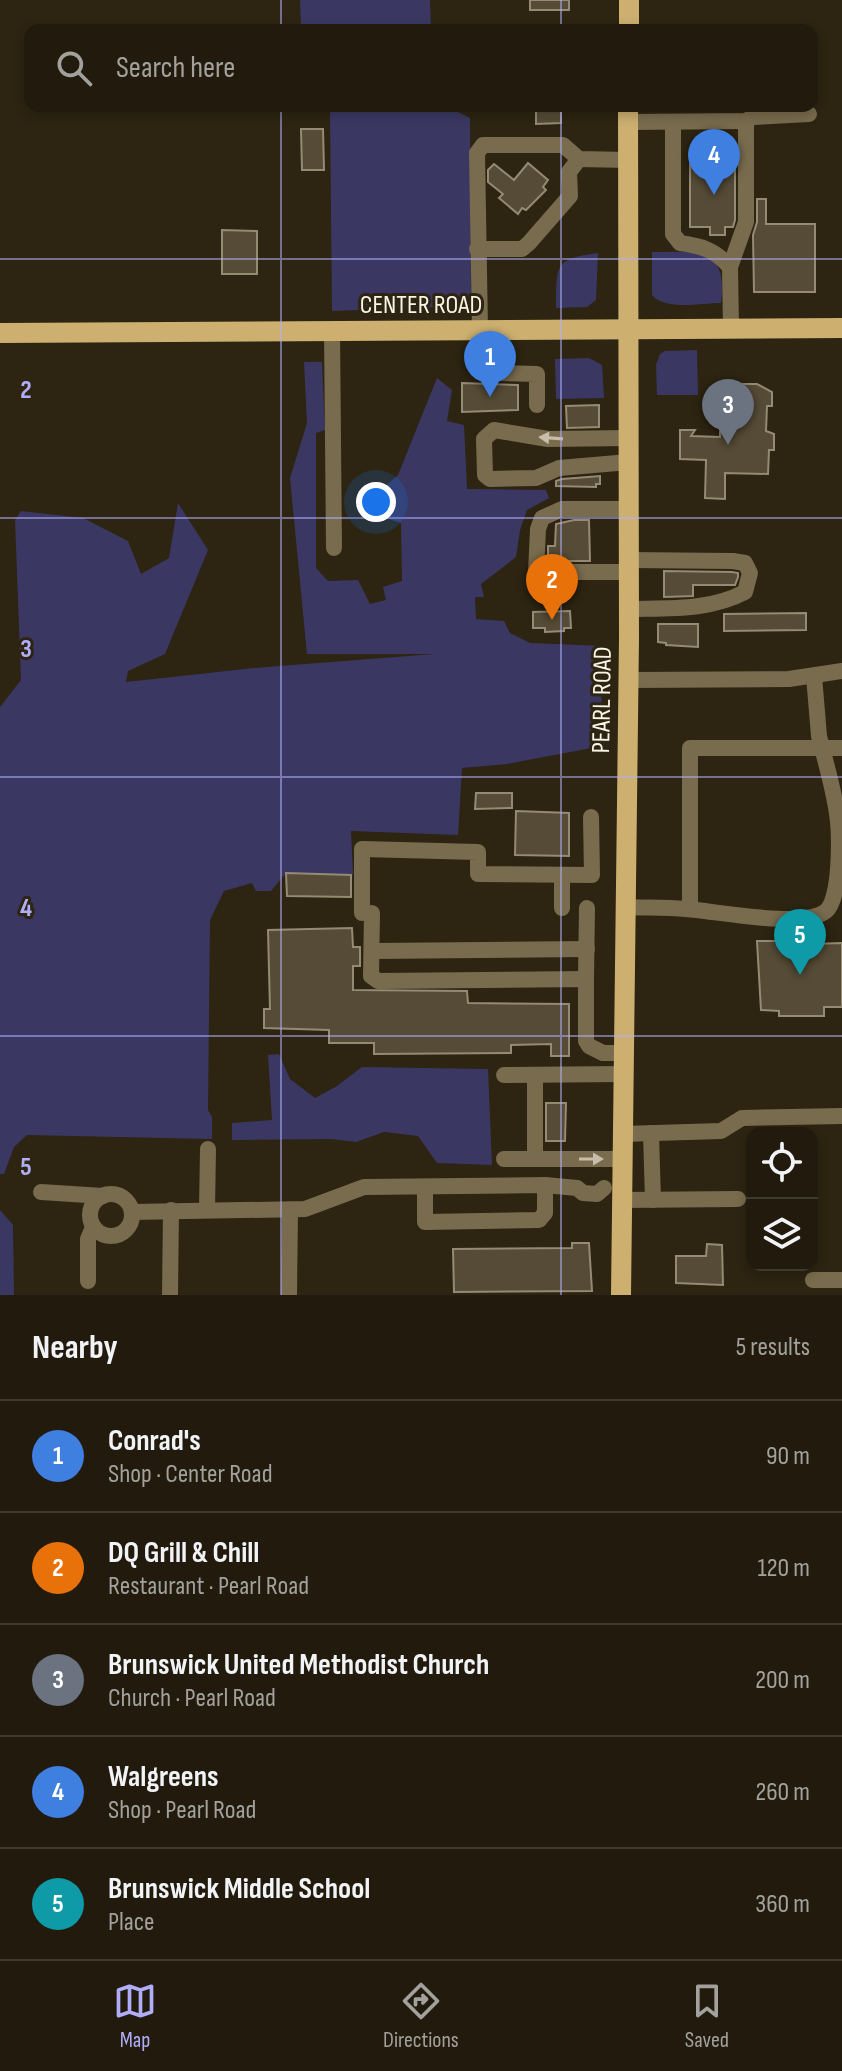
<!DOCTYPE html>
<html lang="en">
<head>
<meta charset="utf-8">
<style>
  :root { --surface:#221b0d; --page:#2a2416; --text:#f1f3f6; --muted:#a2a19d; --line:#3f392e; --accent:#b0aefa }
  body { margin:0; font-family:"Sofia Sans Condensed",sans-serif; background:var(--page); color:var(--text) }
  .controls { position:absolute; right:24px; bottom:24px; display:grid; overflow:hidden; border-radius:16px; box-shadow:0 4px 12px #0003 }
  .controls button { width:72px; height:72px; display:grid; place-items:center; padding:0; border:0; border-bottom:2px solid var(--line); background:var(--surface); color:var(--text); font:40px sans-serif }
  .you { position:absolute; left:376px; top:502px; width:28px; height:28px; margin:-20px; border:6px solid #fff; border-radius:50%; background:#1a73e8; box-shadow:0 0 0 12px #1a73e833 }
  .badge { display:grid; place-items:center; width:52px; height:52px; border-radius:50%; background:var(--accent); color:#fff; font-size:26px; font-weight:700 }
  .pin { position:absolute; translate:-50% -66px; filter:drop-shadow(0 2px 4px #0008) }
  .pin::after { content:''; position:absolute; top:42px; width:28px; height:24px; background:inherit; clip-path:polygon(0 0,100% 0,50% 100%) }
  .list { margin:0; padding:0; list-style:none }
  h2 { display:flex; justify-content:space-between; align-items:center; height:104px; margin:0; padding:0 32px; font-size:34px }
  h2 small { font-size:26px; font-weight:400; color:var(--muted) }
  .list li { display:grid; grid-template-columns:52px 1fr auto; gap:24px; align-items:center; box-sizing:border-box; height:112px; padding:0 32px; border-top:2px solid var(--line) }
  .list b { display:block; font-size:30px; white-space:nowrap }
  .list p { margin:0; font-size:26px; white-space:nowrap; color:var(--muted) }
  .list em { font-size:26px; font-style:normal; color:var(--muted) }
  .icon { flex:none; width:44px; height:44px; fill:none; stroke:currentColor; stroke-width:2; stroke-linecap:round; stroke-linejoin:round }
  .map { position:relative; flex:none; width:842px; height:1295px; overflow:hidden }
  .search { position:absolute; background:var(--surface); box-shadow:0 4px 12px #0003; left:24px; right:24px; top:24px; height:88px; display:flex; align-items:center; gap:20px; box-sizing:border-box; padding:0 28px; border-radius:16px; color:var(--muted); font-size:30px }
  .sheet { height:664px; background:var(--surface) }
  nav { display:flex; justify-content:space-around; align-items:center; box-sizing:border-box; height:112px; border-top:2px solid var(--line); background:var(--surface); font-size:22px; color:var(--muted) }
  nav a { display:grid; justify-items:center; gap:4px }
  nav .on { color:var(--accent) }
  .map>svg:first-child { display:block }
</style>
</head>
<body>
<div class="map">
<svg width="842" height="1295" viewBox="0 0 842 1295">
  <rect width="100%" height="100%" fill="#2d2411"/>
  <g fill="#3a3862">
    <path d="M300 0H430L431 30H301Z"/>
    <path d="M317 106H446L470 118 471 306 332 311 330 112Z"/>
    <path d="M652 252C694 252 729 245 721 303 701 303 666 311 652 295Z"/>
    <path d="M598 253 596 300 587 307 556 308C557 265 553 259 598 253Z"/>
    <path d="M697 350 698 395H657L656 365 660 354 665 351Z"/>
    <path d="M589 358 602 365 604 398 556 399 555 359Z"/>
    <path d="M304 362H322L325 430 316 433V568L328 581 358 580 370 604 386 600 383 587 402 581 401 523 376 515 381 490 398 475 437 378 452 390 447 421 464 425 467 489 546 490 549 498 527 510 520 530 516 557 481 584 484 597H475L476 619 504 621 510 633 530 643 601 646 602 746 507 764 462 768 458 835 351 831 353 875 286 873 271 891H256L252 883 224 891 210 920 208 1110 212 1117V1139L27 1135 14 1147 4 1174H0V707L21 680 15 520 21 511 83 518 128 541 141 574 169 558 178 503 208 550 165 654 128 671 126 682 254 668 434 654H307L290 478 307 423Z"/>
    <path d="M279 1054 290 1079 315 1098 337 1086 362 1067 488 1069 492 1165 437 1163 418 1136 384 1132 356 1142 331 1139 232 1140V1123L272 1120 268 1055Z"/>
    <path d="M0 1210 13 1225 14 1295H0Z"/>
  </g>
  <g fill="#554b36" stroke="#958a74" stroke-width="2">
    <rect x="530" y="0" width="39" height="10"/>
    <path d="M536 106H561V123L536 124Z"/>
    <path d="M301 129H323L324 170H302Z"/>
    <path d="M697 151 735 152V220L733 227H725V235H710V227H690V164Z"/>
    <path d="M528 163 548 180 543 187 546 190 526 210 522 208 518 214 499 198 503 194 488 182V170L494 164 514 180Z"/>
    <path d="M757 199H766V224H815V292H754L753 235 757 222Z"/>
    <path d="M222 230 257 231V274H222Z"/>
    <path d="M462 383 518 385V410L462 412Z"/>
    <path d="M737 384H757L772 392V406H767L766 431 774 434V450H769L768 474 725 473V499L705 498 706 460 680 459V430H695L691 436 720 437V430H726V410H721L724 390Z"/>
    <path d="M599 405V427L567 428 566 406Z"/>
    <path d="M600 476V484H596V487L556 486V481L562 479Z"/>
    <path d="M574 520H589L590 561H548V546H555L556 524Z"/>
    <path d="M664 571 732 572 738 573V577L735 585H693V596L664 597Z"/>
    <path d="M570 611 571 628H564V631L545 632V628H533V612Z"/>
    <path d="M806 613V630L724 631V614Z"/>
    <path d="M658 624H698V647L666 645V643L658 642Z"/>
    <path d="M476 793H512V808L475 809Z"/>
    <path d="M516 811 569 813V856L515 855Z"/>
    <path d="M286 873 351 875V897L287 896Z"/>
    <path d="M352 928 353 947H360V966H353V990L467 991 468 1003 569 1004V1056H551V1044L511 1045V1053L374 1054V1043H329V1030L264 1028V1009H270L268 930Z"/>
    <path d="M757 941H781L780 945 842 943V1007H824V1016H779V1011L761 1010Z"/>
    <path d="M546 1103H566L565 1141H546Z"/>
    <path d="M572 1243H589L592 1291 454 1292 453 1249 572 1248Z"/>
    <path d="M707 1244 722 1245 723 1285 676 1283V1256H706Z"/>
  </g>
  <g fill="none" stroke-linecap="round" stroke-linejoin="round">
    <g stroke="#796b4d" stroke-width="16">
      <path d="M628 122 746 121 753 117 809 114"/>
      <path d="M673 122V234L680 243C702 246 715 250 730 267L731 328"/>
      <path d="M477 249H522L529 243 570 196 569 172 579 159"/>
      <path d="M730 267 746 222V121"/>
      <path d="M493 329 494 373 537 374V405"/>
      <path d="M332 330 334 548"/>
      <path d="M480 330 477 153 483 145H563L579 159 628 160"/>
      <path d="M629 462 559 468 536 478 490 479 485 475 484 439 494 430 548 439 629 438"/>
      <path d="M628 560 733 561 745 563 750 573 745 592C709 611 669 608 628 609"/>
      <path d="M628 572H536L538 529 542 518 562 509H628"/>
      <path d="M629 680 789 679 842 671"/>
      <path d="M562 876V908"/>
      <path d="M624 907C645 908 665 907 686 909 716 911 803 929 826 911 841 899 840 833 837 814 834 792 828 770 822 748H842"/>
      <path d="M690 909V748H822L819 736 814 676"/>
      <path d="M362 913V849L478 852V874L592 875 591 817"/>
      <path d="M372 913 371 976 378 981 586 979V1041L589 1046 603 1053H623"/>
      <path d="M372 951 587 949"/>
      <path d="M586 979 587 908"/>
      <path d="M504 1075 623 1074"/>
      <path d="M535 1075V1159"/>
      <path d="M651 1133 653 1200"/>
      <path d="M622 1134 721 1131 742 1118 842 1116"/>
      <path d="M504 1159H622"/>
      <path d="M425 1187V1222L539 1220 545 1213V1185"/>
      <path d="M41 1192 103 1196"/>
      <circle cx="111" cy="1215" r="21"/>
      <path d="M622 1200 738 1199"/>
      <path d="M207 1210 208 1149"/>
      <path d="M132 1212 305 1209 364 1187 545 1185 577 1188 583 1193 597 1194 604 1188"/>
      <path d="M813 1280H842"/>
      <path d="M88 1281V1239L93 1227"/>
      <path d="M170 1295 171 1210"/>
      <path d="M289 1295 290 1210"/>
    </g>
    <g stroke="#cdb070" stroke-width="20">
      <path d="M629 30V0"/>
      <path d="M0 333 842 328"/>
      <path d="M621 1295 629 638 628 106"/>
    </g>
  </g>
  <defs><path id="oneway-solid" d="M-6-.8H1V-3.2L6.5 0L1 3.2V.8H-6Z" transform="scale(2)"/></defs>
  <g fill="#c6bdaa">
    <use href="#oneway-solid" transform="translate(551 438) rotate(-176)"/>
    <use href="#oneway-solid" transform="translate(591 1159)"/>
  </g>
  <path fill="none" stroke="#b0aefa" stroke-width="2" stroke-opacity="0.55" d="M281 0V30M561 0V30M281 106V1295M561 106V1295M0 259H842M0 518H842M0 777H842M0 1036H842"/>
  <g text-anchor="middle" stroke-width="6" stroke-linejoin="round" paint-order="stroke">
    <g font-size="26" fill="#faf4e8" stroke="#2d2411">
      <text x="421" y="313">CENTER ROAD</text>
      <text transform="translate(601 700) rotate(-89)" y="9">PEARL ROAD</text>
    </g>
  </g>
  <g font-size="26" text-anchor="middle" font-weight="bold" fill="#b0aefa" stroke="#2d2411" stroke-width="6" stroke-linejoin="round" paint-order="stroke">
    <text x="26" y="398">2</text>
    <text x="26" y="657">3</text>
    <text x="26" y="916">4</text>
    <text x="26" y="1175">5</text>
  </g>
</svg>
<div class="controls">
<button><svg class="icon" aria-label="locate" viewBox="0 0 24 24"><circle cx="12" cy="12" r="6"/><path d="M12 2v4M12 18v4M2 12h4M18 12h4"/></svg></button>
<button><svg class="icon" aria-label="layers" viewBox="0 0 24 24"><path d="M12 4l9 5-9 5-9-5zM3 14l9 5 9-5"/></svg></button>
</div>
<div class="you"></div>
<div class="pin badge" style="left:490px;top:397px;background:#3f7fe0">1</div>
<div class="pin badge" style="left:552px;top:620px;background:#e8710a">2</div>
<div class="pin badge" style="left:728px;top:445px;background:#6b7280">3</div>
<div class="pin badge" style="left:714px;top:195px;background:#3f7fe0">4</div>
<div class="pin badge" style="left:800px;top:975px;background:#0f9aa8">5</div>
<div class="search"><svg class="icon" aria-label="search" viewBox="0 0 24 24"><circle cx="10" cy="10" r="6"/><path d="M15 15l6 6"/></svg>Search here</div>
</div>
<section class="sheet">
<h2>Nearby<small>5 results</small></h2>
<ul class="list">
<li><span class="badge" style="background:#3f7fe0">1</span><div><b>Conrad's</b><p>Shop · Center Road</p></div><em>90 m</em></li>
<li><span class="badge" style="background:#e8710a">2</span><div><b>DQ Grill &amp; Chill</b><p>Restaurant · Pearl Road</p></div><em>120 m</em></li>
<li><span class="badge" style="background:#6b7280">3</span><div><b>Brunswick United Methodist Church</b><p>Church · Pearl Road</p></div><em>200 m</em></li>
<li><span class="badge" style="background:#3f7fe0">4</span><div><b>Walgreens</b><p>Shop · Pearl Road</p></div><em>260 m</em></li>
<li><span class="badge" style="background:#0f9aa8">5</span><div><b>Brunswick Middle School</b><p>Place</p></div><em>360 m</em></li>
</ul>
</section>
<nav>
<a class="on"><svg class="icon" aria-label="map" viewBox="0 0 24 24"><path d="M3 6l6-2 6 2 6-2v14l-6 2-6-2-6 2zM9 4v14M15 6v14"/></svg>Map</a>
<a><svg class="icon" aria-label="directions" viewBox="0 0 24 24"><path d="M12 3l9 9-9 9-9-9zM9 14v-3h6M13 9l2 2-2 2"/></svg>Directions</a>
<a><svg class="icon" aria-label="saved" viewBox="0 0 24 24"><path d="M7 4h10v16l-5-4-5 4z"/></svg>Saved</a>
</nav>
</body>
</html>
